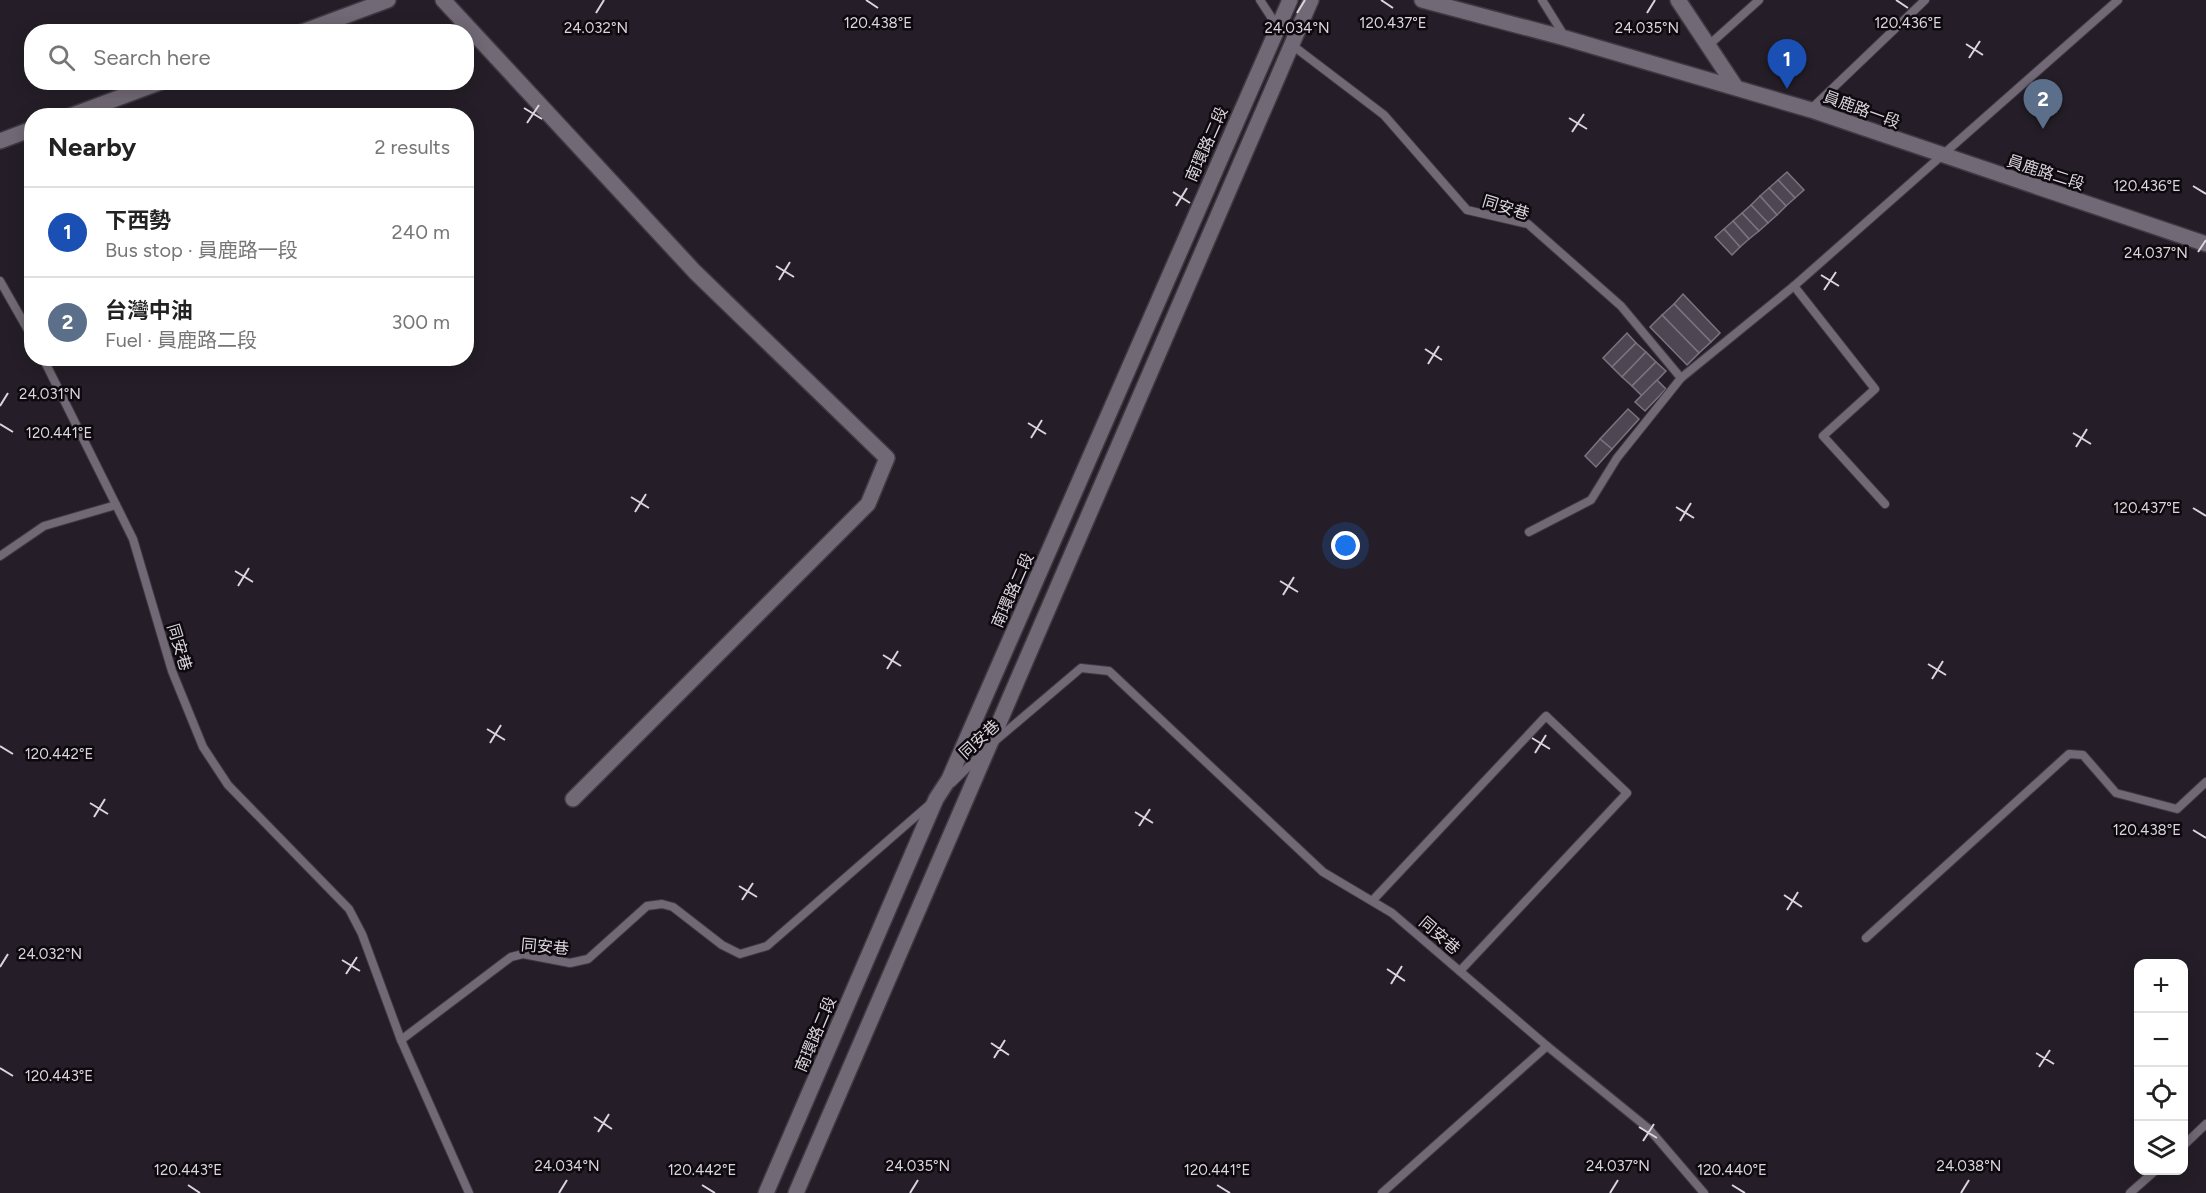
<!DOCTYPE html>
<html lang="en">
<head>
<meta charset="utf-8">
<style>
  :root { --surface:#fff; --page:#f6f6f6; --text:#222; --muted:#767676; --line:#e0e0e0; --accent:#3b7345 }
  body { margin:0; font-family:Figtree,"Noto Sans TC",sans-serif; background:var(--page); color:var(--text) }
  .controls { position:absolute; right:18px; bottom:18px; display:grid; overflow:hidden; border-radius:12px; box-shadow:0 3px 15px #0003 }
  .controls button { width:54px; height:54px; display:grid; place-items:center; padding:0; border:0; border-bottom:2px solid var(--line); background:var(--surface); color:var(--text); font:30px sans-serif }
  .you { position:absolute; left:1346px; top:546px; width:21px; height:21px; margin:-15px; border:4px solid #fff; border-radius:50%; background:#1a73e8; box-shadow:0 0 0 9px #1a73e833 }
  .badge { display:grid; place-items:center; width:39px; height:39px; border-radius:50%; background:var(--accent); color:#fff; font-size:20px; font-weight:700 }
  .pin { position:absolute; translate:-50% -50px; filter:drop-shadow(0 2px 3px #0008) }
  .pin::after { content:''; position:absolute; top:32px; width:21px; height:18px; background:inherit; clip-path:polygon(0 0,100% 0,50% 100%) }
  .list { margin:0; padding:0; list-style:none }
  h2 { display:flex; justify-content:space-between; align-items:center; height:78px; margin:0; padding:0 24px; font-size:26px }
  h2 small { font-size:20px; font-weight:400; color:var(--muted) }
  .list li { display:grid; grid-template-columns:39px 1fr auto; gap:18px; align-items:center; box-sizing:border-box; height:90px; padding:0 24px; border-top:2px solid var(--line) }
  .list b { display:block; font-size:22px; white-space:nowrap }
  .list p { margin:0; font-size:20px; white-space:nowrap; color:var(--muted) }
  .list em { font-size:20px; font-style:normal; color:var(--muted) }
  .icon { flex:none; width:33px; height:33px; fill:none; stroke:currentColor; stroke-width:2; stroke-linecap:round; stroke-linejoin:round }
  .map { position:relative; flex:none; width:2206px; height:1193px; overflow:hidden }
  .search { position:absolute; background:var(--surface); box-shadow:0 3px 15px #0003; left:24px; top:24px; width:450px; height:66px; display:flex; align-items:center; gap:15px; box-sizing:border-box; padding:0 21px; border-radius:24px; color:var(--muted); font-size:22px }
  .panel { position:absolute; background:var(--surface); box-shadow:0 3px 15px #0003; left:24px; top:108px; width:450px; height:258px; border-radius:24px }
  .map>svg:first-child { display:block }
</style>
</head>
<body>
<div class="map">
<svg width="2206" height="1193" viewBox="0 0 2206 1193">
  <rect width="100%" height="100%" fill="#251e28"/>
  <g fill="#4e4652" stroke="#7b737f" stroke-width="1.5">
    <path d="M1787 172 1804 190 1795 198 1778 180Z"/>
    <path d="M1778 180 1795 198 1786 206 1769 188Z"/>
    <path d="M1769 188 1786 206 1777 215 1760 196Z"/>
    <path d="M1760 196 1777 215 1768 223 1751 205Z"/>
    <path d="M1751 205 1768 223 1759 231 1742 213Z"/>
    <path d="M1742 213 1759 231 1749 239 1733 221Z"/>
    <path d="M1733 221 1749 239 1740 247 1724 229Z"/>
    <path d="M1724 229 1740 247 1732 255 1715 237Z"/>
    <path d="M1683 294 1720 333 1711 342 1674 304Z"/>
    <path d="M1674 304 1711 342 1699 353 1662 315Z"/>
    <path d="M1662 315 1699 353 1687 365 1650 327Z"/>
    <path d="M1627 333 1636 343 1612 367 1603 358Z"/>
    <path d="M1636 343 1646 352 1622 377 1612 367Z"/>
    <path d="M1646 352 1656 362 1632 386 1622 377Z"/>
    <path d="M1656 362 1666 371 1642 396 1632 386Z"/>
    <path d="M1657 380 1666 389 1645 411 1635 402Z"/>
    <path d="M1628 409 1639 419 1612 449 1600 439Z"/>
    <path d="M1600 439 1612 449 1596 467 1585 456Z"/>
  </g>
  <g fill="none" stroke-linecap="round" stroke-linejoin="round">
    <g stroke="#3f3942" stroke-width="10">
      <g id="lane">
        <path d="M1260 0 1277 26"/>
        <path d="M1542 0 1565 37"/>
        <path d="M1710 44 1759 0"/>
        <path d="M1292 45 1384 115 1467 210 1528 224 1621 306 1681 378"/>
        <path d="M1811 109 1925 0"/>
        <path d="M0 281 32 337"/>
        <path d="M1794 286 1875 389 1823 436 1885 504"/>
        <path d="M43 358 133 539 172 671 203 747 228 785 349 909 362 934 401 1040 469 1193"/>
        <path d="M1529 532 1591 500 1617 458 1681 378 1794 286 2118 0"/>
        <path d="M0 556 44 526 116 505"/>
        <path d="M995 741 1081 668 1109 671 1323 872 1392 913 1547 1046 1649 1129 1704 1193"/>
        <path d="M952 783 982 753"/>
        <path d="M1373 900 1546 716 1627 793 1460 971"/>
        <path d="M1866 938 2069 754 2083 755 2116 793 2177 809 2206 782"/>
        <path d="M401 1040 511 957 523 954 570 963 588 959 647 906 662 904 673 907 722 945 740 954 767 946 930 804"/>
        <path d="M2184 1145 2206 1124"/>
        <path d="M1382 1193 1547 1046"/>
        <path d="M2130 1193 2156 1170"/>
      </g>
    </g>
    <g stroke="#3f3942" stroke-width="18">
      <path id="street" d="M443 0 695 272 887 458 868 504 573 799"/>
    </g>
    <g stroke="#3f3942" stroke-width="18">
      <g id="secondary">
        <path d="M1422 0 1565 38 1811 110 2206 244"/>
        <path d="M1678 0 1735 86"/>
        <path d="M302 32 388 0"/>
        <path d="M70 116 161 82"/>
        <path d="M0 141 32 129"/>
        <path d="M766 1193 936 799 949 779 1290 0"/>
        <path d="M796 1193 1311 0"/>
      </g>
    </g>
    <use href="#lane" stroke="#716975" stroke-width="8"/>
    <use href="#street" stroke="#716975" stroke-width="15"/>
    <use href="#secondary" stroke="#716975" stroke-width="15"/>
  </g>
  <path fill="none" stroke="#dad5dc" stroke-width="2" d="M866 0 878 8M1381 0 1393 8M1896 0 1908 8M596 13 604 0M1297 13 1305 0M1647 13 1655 0M1966 44 1983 55M1969 58 1980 41M524 108 542 119M1569 118 1587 129M527 123 539 105M1572 132 1584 114M2193 186 2206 194M1173 192 1190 203M1176 206 1187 188M2198 252 2206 240M776 266 794 277M1821 275 1839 286M779 280 790 262M1824 290 1836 272M1425 349 1442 360M1428 364 1439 346M0 406 8 393M1028 423 1046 434M0 424 13 432M2073 433 2091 444M1031 438 1042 420M2076 447 2087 429M631 497 649 508M1676 507 1694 518M2193 508 2206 516M635 512 646 494M1680 521 1691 503M235 571 253 582M1280 581 1298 592M238 586 249 568M1283 595 1294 577M883 655 901 666M1928 664 1946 675M887 669 898 651M1932 679 1943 661M487 729 505 740M1532 738 1550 749M490 743 501 725M0 746 13 754M1535 753 1546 735M90 803 108 814M1135 812 1153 823M94 817 105 799M1139 826 1150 809M2193 830 2206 838M739 886 757 897M1784 895 1802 907M742 900 753 883M1787 910 1798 892M342 960 360 971M0 967 8 954M1387 969 1405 981M346 974 357 957M1391 984 1402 966M991 1043 1009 1055M2036 1053 2054 1064M994 1058 1005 1040M2039 1067 2050 1050M0 1068 13 1076M594 1117 612 1129M1639 1127 1657 1138M598 1132 609 1114M1643 1141 1654 1124M188 1185 200 1193M702 1185 715 1193M1217 1185 1230 1193M1732 1185 1745 1193M559 1193 567 1180M910 1193 918 1180M1610 1193 1618 1180M1961 1193 1969 1180"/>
  <g text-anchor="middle" stroke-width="5" stroke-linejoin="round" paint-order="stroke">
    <g font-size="16" fill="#dad5dc" stroke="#0d090e">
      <text transform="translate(1862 109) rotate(20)" y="6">員鹿路一段</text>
      <text transform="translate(1206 144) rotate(-66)" y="6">南環路二段</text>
      <text transform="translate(2046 172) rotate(18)" y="6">員鹿路二段</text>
      <text transform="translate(1506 207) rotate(17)" y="6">同安巷</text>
      <text transform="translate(1012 590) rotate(-66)" y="6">南環路二段</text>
      <text transform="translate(180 647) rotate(73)" y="6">同安巷</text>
      <text transform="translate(979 739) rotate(-43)" y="6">同安巷</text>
      <text transform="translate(1440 935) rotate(41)" y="6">同安巷</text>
      <text transform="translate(545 946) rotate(5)" y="6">同安巷</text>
      <text transform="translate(815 1034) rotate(-67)" y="6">南環路二段</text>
    </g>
  </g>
  <g font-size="15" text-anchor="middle" fill="#dad5dc" stroke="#0d090e" stroke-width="5" stroke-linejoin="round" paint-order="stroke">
    <text x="1908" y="28">120.436°E</text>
    <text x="878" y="28">120.438°E</text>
    <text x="1393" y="28">120.437°E</text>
    <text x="596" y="33">24.032°N</text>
    <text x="1297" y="33">24.034°N</text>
    <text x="1647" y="33">24.035°N</text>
    <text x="2147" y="191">120.436°E</text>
    <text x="2156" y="258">24.037°N</text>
    <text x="50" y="399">24.031°N</text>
    <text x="59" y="438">120.441°E</text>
    <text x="2147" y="513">120.437°E</text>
    <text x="59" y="759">120.442°E</text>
    <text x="2147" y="835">120.438°E</text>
    <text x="50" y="959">24.032°N</text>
    <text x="59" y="1081">120.443°E</text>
    <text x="567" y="1171">24.034°N</text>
    <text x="918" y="1171">24.035°N</text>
    <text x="1618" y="1171">24.037°N</text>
    <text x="1969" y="1171">24.038°N</text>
    <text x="188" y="1175">120.443°E</text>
    <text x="702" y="1175">120.442°E</text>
    <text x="1217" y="1175">120.441°E</text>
    <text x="1732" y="1175">120.440°E</text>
  </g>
</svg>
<div class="controls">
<button>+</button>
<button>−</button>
<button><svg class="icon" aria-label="locate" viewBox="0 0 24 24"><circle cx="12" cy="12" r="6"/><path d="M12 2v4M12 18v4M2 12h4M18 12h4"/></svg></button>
<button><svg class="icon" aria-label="layers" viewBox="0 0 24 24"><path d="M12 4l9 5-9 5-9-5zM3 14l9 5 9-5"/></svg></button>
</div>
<div class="you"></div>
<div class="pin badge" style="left:1787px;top:89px;background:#1a4fb4">1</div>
<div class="pin badge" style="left:2043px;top:129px;background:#5c6f8a">2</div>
<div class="search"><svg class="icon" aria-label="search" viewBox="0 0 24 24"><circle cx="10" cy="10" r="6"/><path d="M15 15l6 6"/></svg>Search here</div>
<section class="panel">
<h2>Nearby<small>2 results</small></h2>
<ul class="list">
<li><span class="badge" style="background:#1a4fb4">1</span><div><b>下西勢</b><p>Bus stop · 員鹿路一段</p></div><em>240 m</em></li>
<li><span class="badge" style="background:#5c6f8a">2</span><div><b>台灣中油</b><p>Fuel · 員鹿路二段</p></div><em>300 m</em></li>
</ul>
</section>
</div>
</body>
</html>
